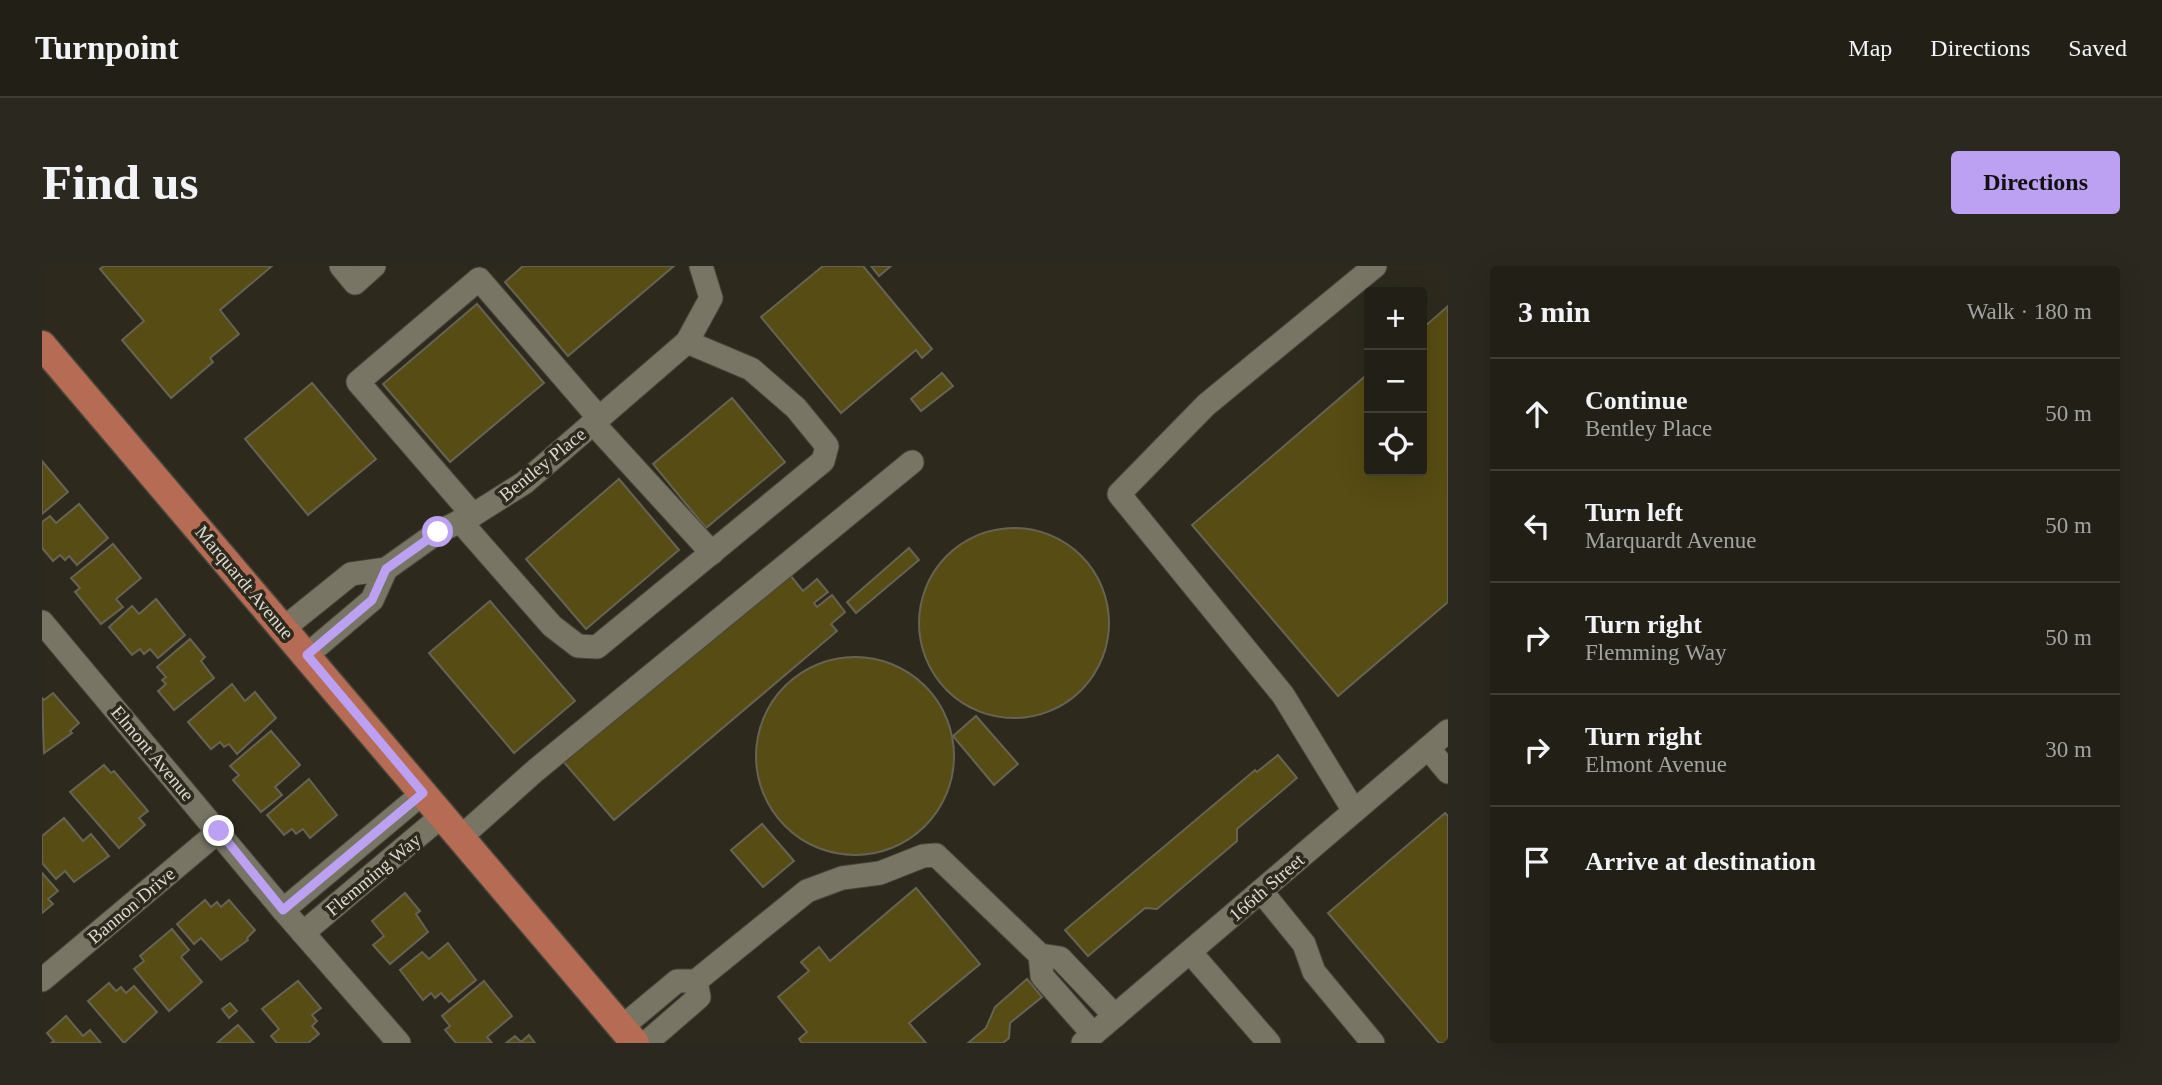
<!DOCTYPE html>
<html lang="en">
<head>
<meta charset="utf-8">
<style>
  :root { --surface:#222016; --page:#2a281f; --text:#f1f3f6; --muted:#a2a3a1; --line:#3f3e35; --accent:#bca0f2 }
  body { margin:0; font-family:Georgia,serif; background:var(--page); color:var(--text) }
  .controls { position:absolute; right:21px; top:21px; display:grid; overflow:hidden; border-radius:7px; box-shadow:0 7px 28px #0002 }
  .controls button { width:63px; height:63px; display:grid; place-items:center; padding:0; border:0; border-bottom:2px solid var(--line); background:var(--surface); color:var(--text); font:35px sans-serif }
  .stop { position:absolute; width:21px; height:21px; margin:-16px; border:5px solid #bca0f2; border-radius:50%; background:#fff }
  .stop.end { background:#bca0f2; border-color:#fff; box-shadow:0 2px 7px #0008 }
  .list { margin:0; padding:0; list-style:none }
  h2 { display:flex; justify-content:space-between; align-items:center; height:91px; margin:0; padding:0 28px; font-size:30px }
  h2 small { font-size:23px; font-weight:400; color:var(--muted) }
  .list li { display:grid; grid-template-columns:46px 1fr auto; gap:21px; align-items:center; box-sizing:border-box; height:112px; padding:0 28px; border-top:2px solid var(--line) }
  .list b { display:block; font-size:26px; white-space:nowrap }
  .list p { margin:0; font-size:23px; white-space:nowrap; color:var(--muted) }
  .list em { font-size:23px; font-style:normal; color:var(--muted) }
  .icon { flex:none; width:38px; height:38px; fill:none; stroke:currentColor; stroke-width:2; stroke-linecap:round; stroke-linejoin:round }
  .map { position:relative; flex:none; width:1406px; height:777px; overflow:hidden; border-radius:7px }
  header { display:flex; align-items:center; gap:42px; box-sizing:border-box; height:98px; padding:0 35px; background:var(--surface); border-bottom:2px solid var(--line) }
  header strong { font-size:33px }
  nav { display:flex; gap:38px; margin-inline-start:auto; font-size:24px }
  .intro { display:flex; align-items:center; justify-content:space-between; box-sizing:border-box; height:168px; padding:0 42px }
  h1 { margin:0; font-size:49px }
  .button { padding:18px 32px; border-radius:7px; background:var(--accent); color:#111; font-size:24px; font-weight:700 }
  main { display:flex; gap:42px; padding:0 42px }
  aside { flex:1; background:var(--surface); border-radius:7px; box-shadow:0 7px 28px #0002 }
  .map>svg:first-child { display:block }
</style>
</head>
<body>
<header>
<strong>Turnpoint</strong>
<nav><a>Map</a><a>Directions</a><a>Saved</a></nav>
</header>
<div class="intro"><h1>Find us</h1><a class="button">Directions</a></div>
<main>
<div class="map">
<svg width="1406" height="777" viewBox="0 0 1406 777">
  <rect width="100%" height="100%" fill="#2d2a1d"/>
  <g fill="#574c13" stroke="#666354" stroke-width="2">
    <path d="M62 0H230L178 44 197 68 168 92 171 96 129 132 80 74 102 55 58 3Z"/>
    <path d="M481 0H632L526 90 463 16Z"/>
    <path d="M781 0H821L890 83 880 92 874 84 799 147 719 51Z"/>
    <path d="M829 0H849L837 10Z"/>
    <path d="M435 38 502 117 408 196 341 118Z"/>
    <path d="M1406 40V336L1296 430 1150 259 1327 107V205H1380V63Z"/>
    <path d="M900 107 911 120 879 145 869 133Z"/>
    <path d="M270 117 334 193 266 249 203 173Z"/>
    <path d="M690 132 743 196 664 262 611 198Z"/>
    <path d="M0 195 26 226 0 248Z"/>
    <path d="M577 213 637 284 544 363 484 293Z"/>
    <path d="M37 238 66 272 35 299 27 290 23 294 18 289 11 295 0 282V256L8 250 14 257Z"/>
    <circle cx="972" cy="357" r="95"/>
    <path d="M71 278 99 312 74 333 81 341 59 358 33 326 38 322 29 312Z"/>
    <path d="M867 282 877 294 814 347 805 336Z"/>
    <path d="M744 304 761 325 775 313 786 326 772 337 775 341 790 329 803 346 789 358 795 365 572 554 520 494Z"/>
    <path d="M114 333 143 369 116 392 108 383 102 388 98 383 90 389 67 361 90 340 97 348Z"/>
    <path d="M448 335 533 435 472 487 387 387Z"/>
    <path d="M148 373 163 391 159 395 172 412 132 444 116 425 124 418 120 414 124 411 115 401Z"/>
    <circle cx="813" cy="490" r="99"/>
    <path d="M190 418 203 435 213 426 234 452 195 488 187 478 182 481 178 476 169 483 146 456Z"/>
    <path d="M11 427 37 457 28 465 30 467 2 487 0 432 2 434Z"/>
    <path d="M934 450 976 498 952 519 911 470Z"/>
    <path d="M229 465 258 499 233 521 240 529 219 546 191 514 197 509 188 500Z"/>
    <path d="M1236 489 1255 512 1195 563V575L1115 643 1103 642 1046 690 1023 664 1213 504 1215 506Z"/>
    <path d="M62 499 69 507 72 505 106 545 97 552 103 559 77 582 28 526Z"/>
    <path d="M267 513 295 549 268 572 261 563 254 568 250 563 242 569 225 549Z"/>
    <path d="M1403 547 1406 550V777H1397L1286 647Z"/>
    <path d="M22 552 41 575 49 568 67 590 32 616 23 605 14 613 0 597V570Z"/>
    <path d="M720 558 752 595 721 621 689 584Z"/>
    <path d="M0 607 16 625 6 633 11 638 0 647Z"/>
    <path d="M874 622 938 698 867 757 884 777H760L757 773 765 766 736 731 767 705 759 696 777 681 788 695Z"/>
    <path d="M363 627 378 645 374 648 386 666 348 698 331 679 342 670 330 655Z"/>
    <path d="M163 634 169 641 175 636 179 641 187 634 213 664 205 672 206 674 179 694 159 672 152 678 135 658Z"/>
    <path d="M130 663 147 684 139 691 160 716 127 745 92 703 102 695 98 690Z"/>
    <path d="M406 677 434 714 407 736 399 727 393 732 389 727 381 734 358 704 380 686 387 693Z"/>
    <path d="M985 713 1000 731 968 757 967 772 961 777H926L944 762 953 741Z"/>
    <path d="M256 715 279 742 270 749 275 755 270 760 277 768 266 777H235L229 770 237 763 220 743Z"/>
    <path d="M442 715 470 750 445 771 450 777H414L403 764 408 760 400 750Z"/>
    <path d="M67 717 74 725 79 721 84 727 92 720 115 746 82 777 46 735Z"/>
    <path d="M188 737 195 745 187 752 180 743Z"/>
    <path d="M24 750 41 770 48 764 59 777H9L12 775 5 767Z"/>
    <path d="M196 759 212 777H175Z"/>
    <path d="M487 769 493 777H464L473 770 479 776Z"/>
  </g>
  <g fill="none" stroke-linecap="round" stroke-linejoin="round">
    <g stroke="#49473c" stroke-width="25">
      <g id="minor">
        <path d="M299 0 313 17 332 0"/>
        <path d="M551 157 670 287"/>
        <path d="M431 249 316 116 437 13 557 152"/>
        <path d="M418 255 510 360 536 380 555 381 781 195 785 180 754 142 709 103 645 76"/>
        <path d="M0 356 241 644 357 777"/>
        <path d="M242 362 309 308 344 303 396 266 431 249 482 217 645 76 669 32 659 0"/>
        <path d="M265 389 330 334 344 303"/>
        <path d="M1386 482 1406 506"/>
        <path d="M1312 545 1241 429 1077 228 1164 139 1333 0"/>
        <path d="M419 571 494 504 870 196"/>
        <path d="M1219 625 1262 678 1272 706 1331 777"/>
        <path d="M241 644 381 527"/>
        <path d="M261 667 401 549"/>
        <path d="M1148 686 1227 777"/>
        <path d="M998 689 1000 710 1051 768"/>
        <path d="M0 714 177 565"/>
        <path d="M580 761 635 715H654L765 625 800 612 838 607 881 590 894 589 998 689 1018 692 1073 750"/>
        <path d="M604 777 657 731 654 715"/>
        <path d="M1041 777 1406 465"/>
      </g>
    </g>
    <g stroke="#49473c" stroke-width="31">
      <path id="major" d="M0 79 593 777"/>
    </g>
    <use href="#minor" stroke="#787565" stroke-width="23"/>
    <use href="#major" stroke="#b56b54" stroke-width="28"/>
  </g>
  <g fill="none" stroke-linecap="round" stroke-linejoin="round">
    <path stroke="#bca0f2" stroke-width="9" d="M177 565 241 644 381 527 265 389 330 334 344 303 396 266"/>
  </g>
  <g text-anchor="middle" stroke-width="7" stroke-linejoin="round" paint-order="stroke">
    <g font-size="19" fill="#dcdad2" stroke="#2d2a1d">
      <text transform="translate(500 198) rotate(-39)" y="7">Bentley Place</text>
      <text transform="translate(203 316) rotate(50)" y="7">Marquardt Avenue</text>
      <text transform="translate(111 487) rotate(50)" y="7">Elmont Avenue</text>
      <text transform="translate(331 608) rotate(-40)" y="7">Flemming Way</text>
      <text transform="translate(1224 621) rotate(-41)" y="7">166th Street</text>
      <text transform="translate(89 639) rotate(-40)" y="7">Bannon Drive</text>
    </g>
  </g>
</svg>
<div class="controls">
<button>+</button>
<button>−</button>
<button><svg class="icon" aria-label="locate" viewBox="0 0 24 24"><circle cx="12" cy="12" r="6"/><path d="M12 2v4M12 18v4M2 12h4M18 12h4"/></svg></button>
</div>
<div class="stop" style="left:396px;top:266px"></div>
<div class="stop end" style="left:177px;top:565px"></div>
</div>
<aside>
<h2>3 min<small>Walk · 180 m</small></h2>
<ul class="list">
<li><svg class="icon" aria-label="ahead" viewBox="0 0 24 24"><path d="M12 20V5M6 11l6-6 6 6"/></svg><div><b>Continue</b><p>Bentley Place</p></div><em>50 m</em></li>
<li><svg class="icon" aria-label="left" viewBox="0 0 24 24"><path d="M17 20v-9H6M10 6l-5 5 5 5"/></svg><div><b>Turn left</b><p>Marquardt Avenue</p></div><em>50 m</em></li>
<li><svg class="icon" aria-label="right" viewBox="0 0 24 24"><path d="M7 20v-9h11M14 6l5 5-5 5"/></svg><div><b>Turn right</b><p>Flemming Way</p></div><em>50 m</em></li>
<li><svg class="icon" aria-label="right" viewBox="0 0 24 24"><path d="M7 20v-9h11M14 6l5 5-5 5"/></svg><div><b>Turn right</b><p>Elmont Avenue</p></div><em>30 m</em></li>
<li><svg class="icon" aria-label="arrive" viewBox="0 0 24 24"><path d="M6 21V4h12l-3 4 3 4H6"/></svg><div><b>Arrive at destination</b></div></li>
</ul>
</aside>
</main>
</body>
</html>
